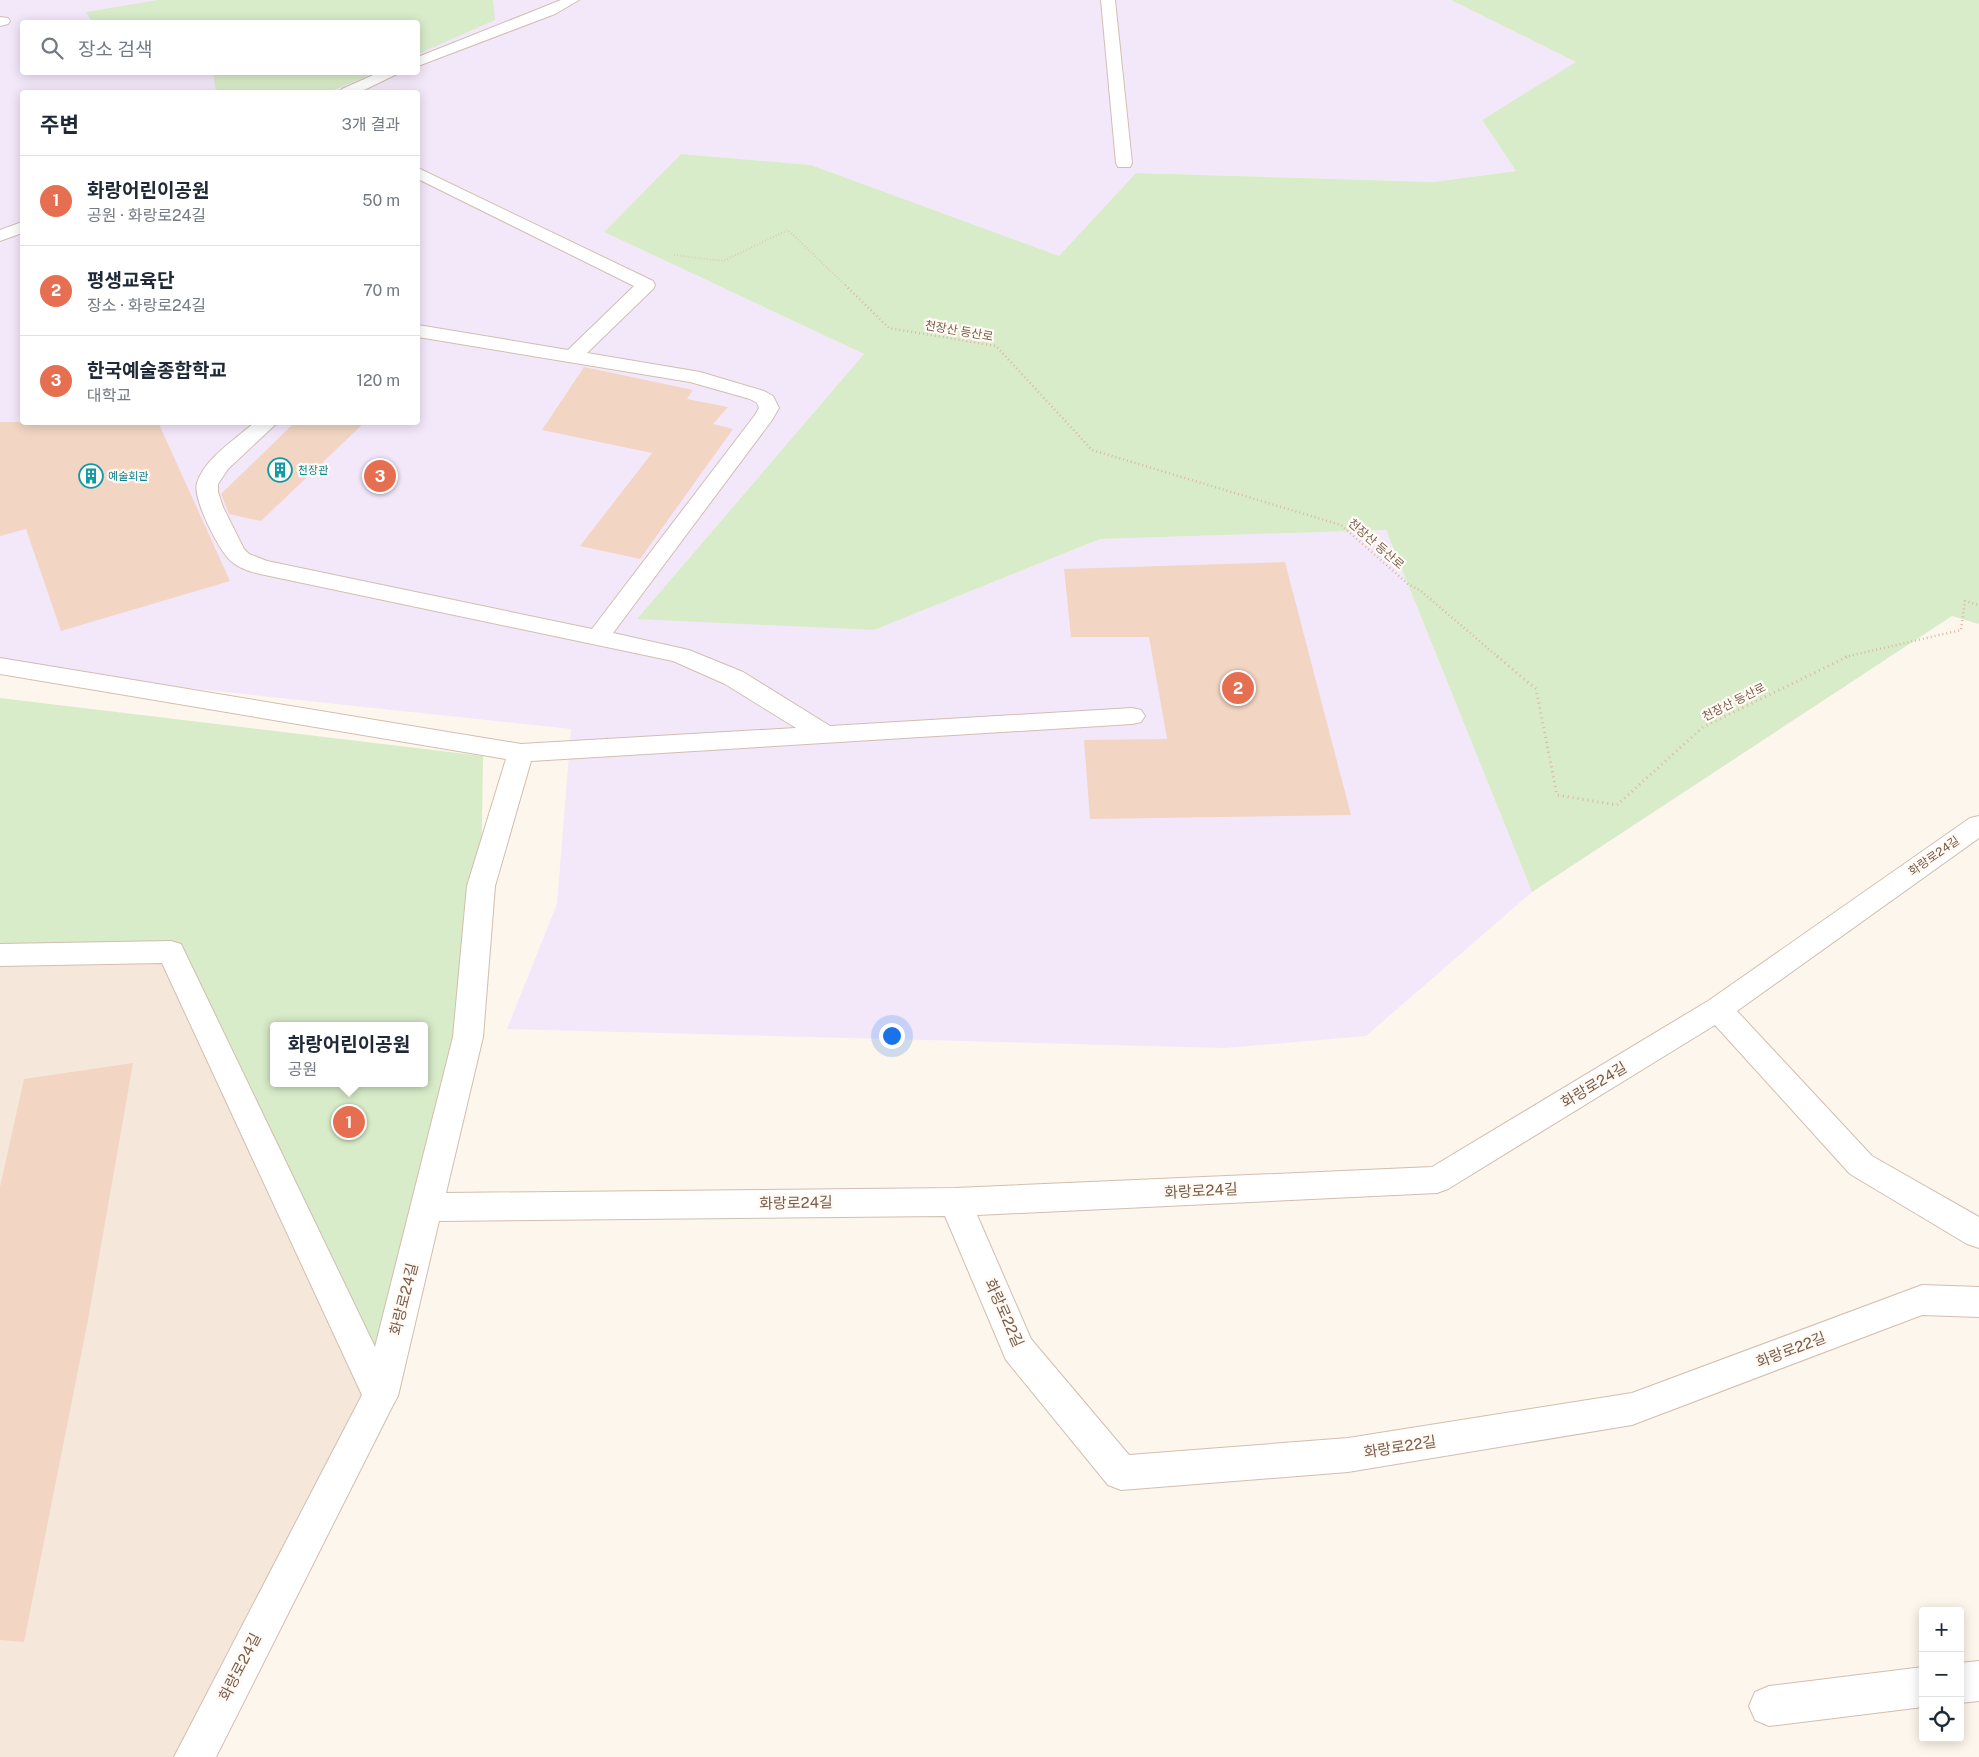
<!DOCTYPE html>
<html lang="ko">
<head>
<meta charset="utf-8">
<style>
  :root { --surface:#fff; --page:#f2f2f3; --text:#1f2937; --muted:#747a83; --line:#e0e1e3; --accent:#e76f51 }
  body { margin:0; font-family:"Public Sans","Noto Sans KR",sans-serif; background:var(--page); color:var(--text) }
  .controls { position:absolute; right:15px; bottom:15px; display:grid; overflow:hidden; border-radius:5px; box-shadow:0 2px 12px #0003 }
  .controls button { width:45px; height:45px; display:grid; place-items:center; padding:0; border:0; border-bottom:1px solid var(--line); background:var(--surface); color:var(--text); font:25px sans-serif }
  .you { position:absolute; left:891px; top:1035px; width:18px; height:18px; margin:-12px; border:4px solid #fff; border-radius:50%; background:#1a73e8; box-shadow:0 0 0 8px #1a73e833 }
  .badge { display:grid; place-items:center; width:32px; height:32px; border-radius:50%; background:var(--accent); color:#fff; font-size:16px; font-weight:700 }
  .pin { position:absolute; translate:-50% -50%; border:2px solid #fff; box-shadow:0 1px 5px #0006 }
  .popup { position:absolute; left:270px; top:1022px; width:158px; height:65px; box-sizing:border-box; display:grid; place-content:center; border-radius:5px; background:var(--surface); filter:drop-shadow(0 1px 4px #0005); font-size:16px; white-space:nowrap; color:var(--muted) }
  .popup b { font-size:19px; color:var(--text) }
  .popup::after { content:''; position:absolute; left:50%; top:100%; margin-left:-10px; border:10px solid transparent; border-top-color:var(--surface) }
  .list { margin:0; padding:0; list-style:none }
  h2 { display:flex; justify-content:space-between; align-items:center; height:65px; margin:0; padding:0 20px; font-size:21px }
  h2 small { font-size:16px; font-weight:400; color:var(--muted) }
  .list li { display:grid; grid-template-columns:32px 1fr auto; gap:15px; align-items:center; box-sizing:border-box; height:90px; padding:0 20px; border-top:1px solid var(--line) }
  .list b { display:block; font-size:19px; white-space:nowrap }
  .list p { margin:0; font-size:16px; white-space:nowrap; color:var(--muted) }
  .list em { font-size:16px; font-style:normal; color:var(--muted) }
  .icon { flex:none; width:28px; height:28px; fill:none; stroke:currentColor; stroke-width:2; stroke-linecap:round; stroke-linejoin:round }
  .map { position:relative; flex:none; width:1979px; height:1757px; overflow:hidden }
  .search { position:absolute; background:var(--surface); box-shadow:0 2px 12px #0003; left:20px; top:20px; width:400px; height:55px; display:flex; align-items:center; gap:12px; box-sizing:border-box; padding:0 18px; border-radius:5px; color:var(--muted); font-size:19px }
  .panel { position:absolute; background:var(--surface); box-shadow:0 2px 12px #0003; left:20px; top:90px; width:400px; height:335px; border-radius:5px }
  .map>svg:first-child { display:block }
</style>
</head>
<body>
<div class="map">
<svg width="1979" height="1757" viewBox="0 0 1979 1757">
  <rect width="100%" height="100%" fill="#fdf6ec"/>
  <path fill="#f5e8da" d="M171 952 380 1396 194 1757H0V955Z"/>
  <path fill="#f3e8fa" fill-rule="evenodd" d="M0 0H1451L1577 62 1482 120 1516 171 1433 182 1136 173 1059 257 811 165 681 154 604 232 864 354 638 618 874 630 1100 539 1386 530 1532 892 1366 1036 1225 1048 507 1029 557 904 571 729 0 668ZM22 22H418V72H22ZM22 92H418V422H22Z"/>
  <g fill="#d8ecc9" fill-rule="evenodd">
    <path d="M158 0H493L495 20 418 54V22H92L86 12Z"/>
    <path d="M1451 0H1979V624L1952 616 1532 892 1386 530 1100 539 874 630 637 619 864 354 604 232 681 154 811 165 1059 256 1136 173 1433 182 1516 171 1482 120 1576 62Z"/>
    <path d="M213 73H375L329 92H216Z"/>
    <path d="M0 698 483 756 481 886 468 1037 380 1396 171 953 0 955ZM274 1026H424V1083H274Z"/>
  </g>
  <g fill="#f3d5c3">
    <path d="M584 367 693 390 687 399 728 407 713 424 733 429 640 559 580 546 652 453 542 430Z"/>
    <path d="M0 422H158L230 581 61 631 26 529 0 536Z"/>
    <path d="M295 422H365L261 521 229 514 221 494Z"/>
    <path d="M1285 562 1351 815 1090 819 1084 740 1167 739 1149 637H1071L1064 569Z"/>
    <path d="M133 1063 88 1320 24 1642 0 1640V1187L24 1079Z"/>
  </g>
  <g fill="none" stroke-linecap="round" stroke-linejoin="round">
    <g stroke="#d1beb0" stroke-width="2">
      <g id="minor">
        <path d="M561 0H579L555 14 418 66V57Z"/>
        <path d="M1101 0H1115L1132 163 1130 167H1118L1116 163Z"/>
        <path d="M0 17 8 18 10 21 8 24 0 26Z"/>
        <path d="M380 72H401L360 92H340L342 89Z"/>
        <path d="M418 168 653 281 655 285 653 289 587 353 700 372 764 391 773 396 779 408 772 420 613 633 689 650 743 672 830 726 1132 708 1141 710 1145 716 1141 722 1132 724 531 761 495 886 483 1037 446 1193 955 1188 1432 1167 1708 1001 1970 818 1979 816V838L1737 1011 1872 1156 1979 1217V1248L1967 1244 1850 1174 1715 1025 1448 1189 1437 1193 977 1215 1031 1339 1129 1455 1348 1438 1632 1393 1922 1285 1979 1287V1317L1922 1315 1632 1425 1348 1472 1121 1490 1108 1485 1006 1360 945 1216 439 1221 398 1396 392 1407 216 1757H174L362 1395 162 963 0 966V944L171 941 181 944 375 1347 453 1037 467 886 506 759 0 674V658L521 744 796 728 725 684 673 661 260 574C251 572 239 568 232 562 220 553 192 498 197 483 205 458 236 439 255 422H278L228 469 218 484V492L223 507 244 549 249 554 267 561 592 629 755 415 759 408 757 403 750 399 690 382 418 337V325L568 350 634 286 418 179Z"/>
        <path d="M22 222V233L0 241V230Z"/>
        <path d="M1979 1661V1701L1960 1703V1663Z"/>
        <path d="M1923 1667V1707L1769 1726 1755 1720 1749 1706 1755 1692 1769 1686Z"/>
      </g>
    </g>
    <path stroke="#d9b8a5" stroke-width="2" stroke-dasharray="0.5 2.5" stroke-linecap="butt" d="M674 255 723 261 788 230 846 286"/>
    <g stroke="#d9b8a5" stroke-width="2.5" stroke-dasharray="1 3" stroke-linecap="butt">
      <path d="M845 285 889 328 996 346 1092 450 1341 525 1408 584 1421 591 1498 657"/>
      <path d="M1845 657 1961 630 1965 601 1979 605"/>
    </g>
    <path stroke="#d9b8a5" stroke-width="3" stroke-dasharray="1 4" stroke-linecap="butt" d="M1497 656 1536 689 1557 795 1617 805 1703 727 1849 656"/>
    <use href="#minor" fill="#fff" fill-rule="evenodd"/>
  </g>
  <defs>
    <g id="building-ring" transform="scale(1.25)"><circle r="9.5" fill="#fffaf3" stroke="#0f9aa8" stroke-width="1.5"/><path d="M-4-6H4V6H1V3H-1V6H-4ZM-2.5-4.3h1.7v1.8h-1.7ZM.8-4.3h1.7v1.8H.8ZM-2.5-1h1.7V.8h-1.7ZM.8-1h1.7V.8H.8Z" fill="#0f9aa8"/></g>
  </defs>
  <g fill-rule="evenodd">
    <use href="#building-ring" x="280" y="470"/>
    <use href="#building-ring" x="91" y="476"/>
  </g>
  <g text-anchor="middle" stroke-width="4.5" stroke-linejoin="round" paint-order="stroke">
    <g font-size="11" fill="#0d838f" stroke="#fffaf3" text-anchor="start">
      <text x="298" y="474">천장관</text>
      <text x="108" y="480">예술회관</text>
    </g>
    <g font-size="12" fill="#7a5c4d" stroke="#fffaf3">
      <text transform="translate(959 331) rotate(10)" y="4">천장산 등산로</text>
      <text transform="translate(1376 544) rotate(41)" y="4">천장산 등산로</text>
      <text transform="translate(1734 702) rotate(-27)" y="4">천장산 등산로</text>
      <text transform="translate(1934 856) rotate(-35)" y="4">화랑로24길</text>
    </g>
    <g font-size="15" fill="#7a5c4d" stroke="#fffaf3">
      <text transform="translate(1594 1085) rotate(-31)" y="5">화랑로24길</text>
      <text transform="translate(1201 1191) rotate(-3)" y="5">화랑로24길</text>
      <text transform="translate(796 1203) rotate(-1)" y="5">화랑로24길</text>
      <text transform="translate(404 1299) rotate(-76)" y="5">화랑로24길</text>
      <text transform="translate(1004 1313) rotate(66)" y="5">화랑로22길</text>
      <text transform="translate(1791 1350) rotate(-21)" y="5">화랑로22길</text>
      <text transform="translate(1400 1447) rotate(-9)" y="5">화랑로22길</text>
      <text transform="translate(240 1667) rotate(-63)" y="5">화랑로24길</text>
    </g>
  </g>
</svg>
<div class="controls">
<button>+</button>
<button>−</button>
<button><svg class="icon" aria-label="locate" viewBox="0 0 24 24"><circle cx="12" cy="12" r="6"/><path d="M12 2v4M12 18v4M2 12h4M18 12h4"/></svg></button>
</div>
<div class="you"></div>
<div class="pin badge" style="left:349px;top:1122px">1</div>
<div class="popup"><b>화랑어린이공원</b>공원</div>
<div class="pin badge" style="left:1238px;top:688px">2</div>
<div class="pin badge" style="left:380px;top:476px">3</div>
<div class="search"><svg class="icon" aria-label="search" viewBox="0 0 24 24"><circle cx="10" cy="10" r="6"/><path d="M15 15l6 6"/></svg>장소 검색</div>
<section class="panel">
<h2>주변<small>3개 결과</small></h2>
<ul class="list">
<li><span class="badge">1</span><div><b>화랑어린이공원</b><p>공원 · 화랑로24길</p></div><em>50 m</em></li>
<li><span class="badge">2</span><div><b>평생교육단</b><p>장소 · 화랑로24길</p></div><em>70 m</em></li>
<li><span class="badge">3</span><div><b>한국예술종합학교</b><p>대학교</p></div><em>120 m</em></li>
</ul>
</section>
</div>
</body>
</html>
